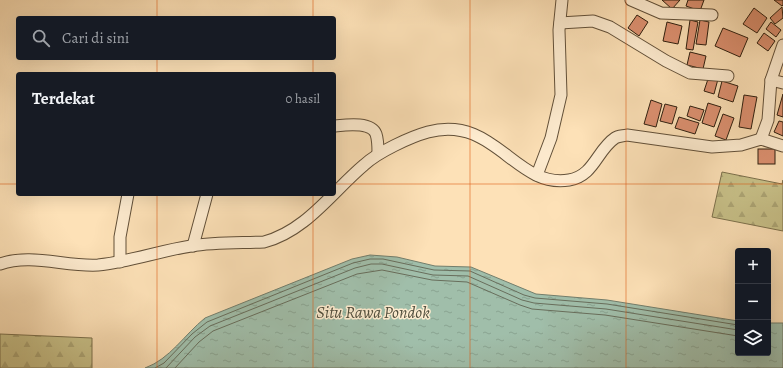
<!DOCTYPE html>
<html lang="id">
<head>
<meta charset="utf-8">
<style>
  :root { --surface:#171b24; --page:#242831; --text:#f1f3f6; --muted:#9ea1a6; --line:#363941 }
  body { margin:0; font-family:Alegreya,serif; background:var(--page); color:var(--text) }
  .controls { position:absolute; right:12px; bottom:12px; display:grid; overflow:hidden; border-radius:4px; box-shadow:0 4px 16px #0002 }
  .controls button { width:36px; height:36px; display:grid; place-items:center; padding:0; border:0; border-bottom:1px solid var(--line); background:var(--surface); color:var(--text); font:20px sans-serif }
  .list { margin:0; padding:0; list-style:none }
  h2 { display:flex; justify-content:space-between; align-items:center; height:52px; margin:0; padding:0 16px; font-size:17px }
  h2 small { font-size:13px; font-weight:400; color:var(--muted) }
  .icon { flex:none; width:22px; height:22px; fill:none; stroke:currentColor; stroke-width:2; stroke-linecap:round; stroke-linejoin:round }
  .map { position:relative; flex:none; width:783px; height:368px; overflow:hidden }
  .search { position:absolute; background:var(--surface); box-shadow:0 4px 16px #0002; left:16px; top:16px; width:320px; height:44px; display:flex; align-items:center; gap:10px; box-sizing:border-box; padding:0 14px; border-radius:4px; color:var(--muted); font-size:15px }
  .panel { position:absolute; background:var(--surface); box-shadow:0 4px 16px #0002; left:16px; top:72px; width:320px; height:124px; border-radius:4px }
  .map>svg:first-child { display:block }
</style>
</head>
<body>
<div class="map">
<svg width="783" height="368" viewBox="0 0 783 368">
  <defs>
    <pattern id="forest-firs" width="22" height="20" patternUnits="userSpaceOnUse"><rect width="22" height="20" fill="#c8c189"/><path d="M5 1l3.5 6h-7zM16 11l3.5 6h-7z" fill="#aca575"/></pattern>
    <pattern id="water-ripples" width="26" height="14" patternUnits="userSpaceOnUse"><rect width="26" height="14" fill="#a0beaa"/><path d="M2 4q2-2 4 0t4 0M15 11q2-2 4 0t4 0" fill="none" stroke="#8aa391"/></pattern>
  </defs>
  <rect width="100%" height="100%" fill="#fde1b7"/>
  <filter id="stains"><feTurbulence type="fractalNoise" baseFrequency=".005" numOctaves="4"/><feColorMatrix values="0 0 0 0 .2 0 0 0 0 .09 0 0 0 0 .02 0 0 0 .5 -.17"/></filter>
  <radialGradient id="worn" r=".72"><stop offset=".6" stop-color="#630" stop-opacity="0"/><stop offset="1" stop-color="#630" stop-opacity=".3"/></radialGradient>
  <g fill="url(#forest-firs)" stroke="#7c704c">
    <path d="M722 172 782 184 783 180V231L712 217Z"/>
    <path d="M0 334 92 338V368H0Z"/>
  </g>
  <path fill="url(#water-ripples)" stroke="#737e6c" d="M370 255 397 257 435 266 471 267 536 294 607 300 738 321V353H768V323H783V368H145C170 359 184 335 205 318L352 259Z"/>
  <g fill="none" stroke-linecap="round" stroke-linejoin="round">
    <g stroke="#686e5c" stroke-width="1">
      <path d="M155 368 164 363 192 334 207 322 353 263 370 259H383L434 270 470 271 524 295 535 298 607 304 738 325"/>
      <path d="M166 368 195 337 210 326 355 268 371 264H382L433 275 468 276 522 300 534 303 606 309 738 330"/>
      <path d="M175 368 199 342 213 331 357 274 382 270 432 280 467 282 520 305 532 309 605 315 738 336"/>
    </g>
  </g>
  <g fill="#dc9070" stroke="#2f1f0f">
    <path d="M662 0H680L672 9Z"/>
    <path d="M688 0H704L700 11 686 6Z"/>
    <path d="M774 0H783V5L782 6Z"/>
    <path d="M782 7 783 18 775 24 770 18Z"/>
    <path d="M754 8 767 18 757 33 743 24Z"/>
    <path d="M637 15 648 22 639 36 628 28Z"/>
    <path d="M690 20 698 22 693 50 686 49Z"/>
    <path d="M700 20 709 22 706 45 696 44Z"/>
    <path d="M667 22 682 26 678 44 663 41Z"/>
    <path d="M771 22 781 30 776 37 766 29Z"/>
    <path d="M723 28 748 38 740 57 715 46Z"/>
    <path d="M764 33 775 41 768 51 757 43Z"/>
    <path d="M690 52 706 56 703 69 687 65Z"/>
    <path d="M709 76 718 79 714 94 704 91Z"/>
    <path d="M722 81 738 86 733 102 718 97Z"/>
    <path d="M783 94V117L777 115Z"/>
    <path d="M744 95 757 97 751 129 739 127Z"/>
    <path d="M651 100 662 104 656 127 644 124Z"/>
    <path d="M708 103 721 107 714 127 702 123Z"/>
    <path d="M665 104 677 107 672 124 660 121Z"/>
    <path d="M690 106 704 110 700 121 687 116Z"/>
    <path d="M723 114 734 118 726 140 715 136Z"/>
    <path d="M679 117 699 123 695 134 675 128Z"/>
    <path d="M779 121 783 122V136L774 132Z"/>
    <rect x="758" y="149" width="17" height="15"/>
  </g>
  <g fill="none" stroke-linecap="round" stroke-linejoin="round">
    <g stroke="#625039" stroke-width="13">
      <g id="minor">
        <path d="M631 0 661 13 712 15"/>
        <path d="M560 23 593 21 610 27 666 61 690 73 728 76"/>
        <path d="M771 80 783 83"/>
        <path d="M334 126C345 125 371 121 376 134 378 140 378 147 378 153"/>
        <path d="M761 139 768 120 771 80 783 45"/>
        <path d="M537 175 551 138 561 95 559 30 562 0"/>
        <path d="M193 246 207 194"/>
        <path d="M120 262V237L128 194"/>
        <path d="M0 264C31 253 66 267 98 265 129 262 159 251 191 246 214 242 240 243 264 242 306 231 332 192 364 165 378 152 410 137 428 132 495 114 515 189 569 180 594 176 597 150 615 138 618 136 623 136 627 135L712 147 741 145 761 139 783 146"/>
      </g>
    </g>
    <use href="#minor" stroke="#feecd0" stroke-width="11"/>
  </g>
  <path fill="none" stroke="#df560c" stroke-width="1" stroke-opacity="0.55" d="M157 0V18M313 0V18M470 0V368M626 0V368M157 58V74M313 58V74M0 184H18M334 184H783M157 194V368M313 194V368"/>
  <g text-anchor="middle" stroke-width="3" stroke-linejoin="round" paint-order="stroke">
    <g font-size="17" font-style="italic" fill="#514f3e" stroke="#feecd0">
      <text x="373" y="318">Situ Rawa Pondok</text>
    </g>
  </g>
  <rect width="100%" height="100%" filter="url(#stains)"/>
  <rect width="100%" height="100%" fill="url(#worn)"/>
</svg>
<div class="controls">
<button>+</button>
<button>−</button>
<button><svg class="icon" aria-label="layers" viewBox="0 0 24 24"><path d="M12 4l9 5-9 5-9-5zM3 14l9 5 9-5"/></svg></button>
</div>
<div class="search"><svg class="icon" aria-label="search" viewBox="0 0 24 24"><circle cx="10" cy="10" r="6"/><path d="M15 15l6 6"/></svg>Cari di sini</div>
<section class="panel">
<h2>Terdekat<small>0 hasil</small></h2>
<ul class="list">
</ul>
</section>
</div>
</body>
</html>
